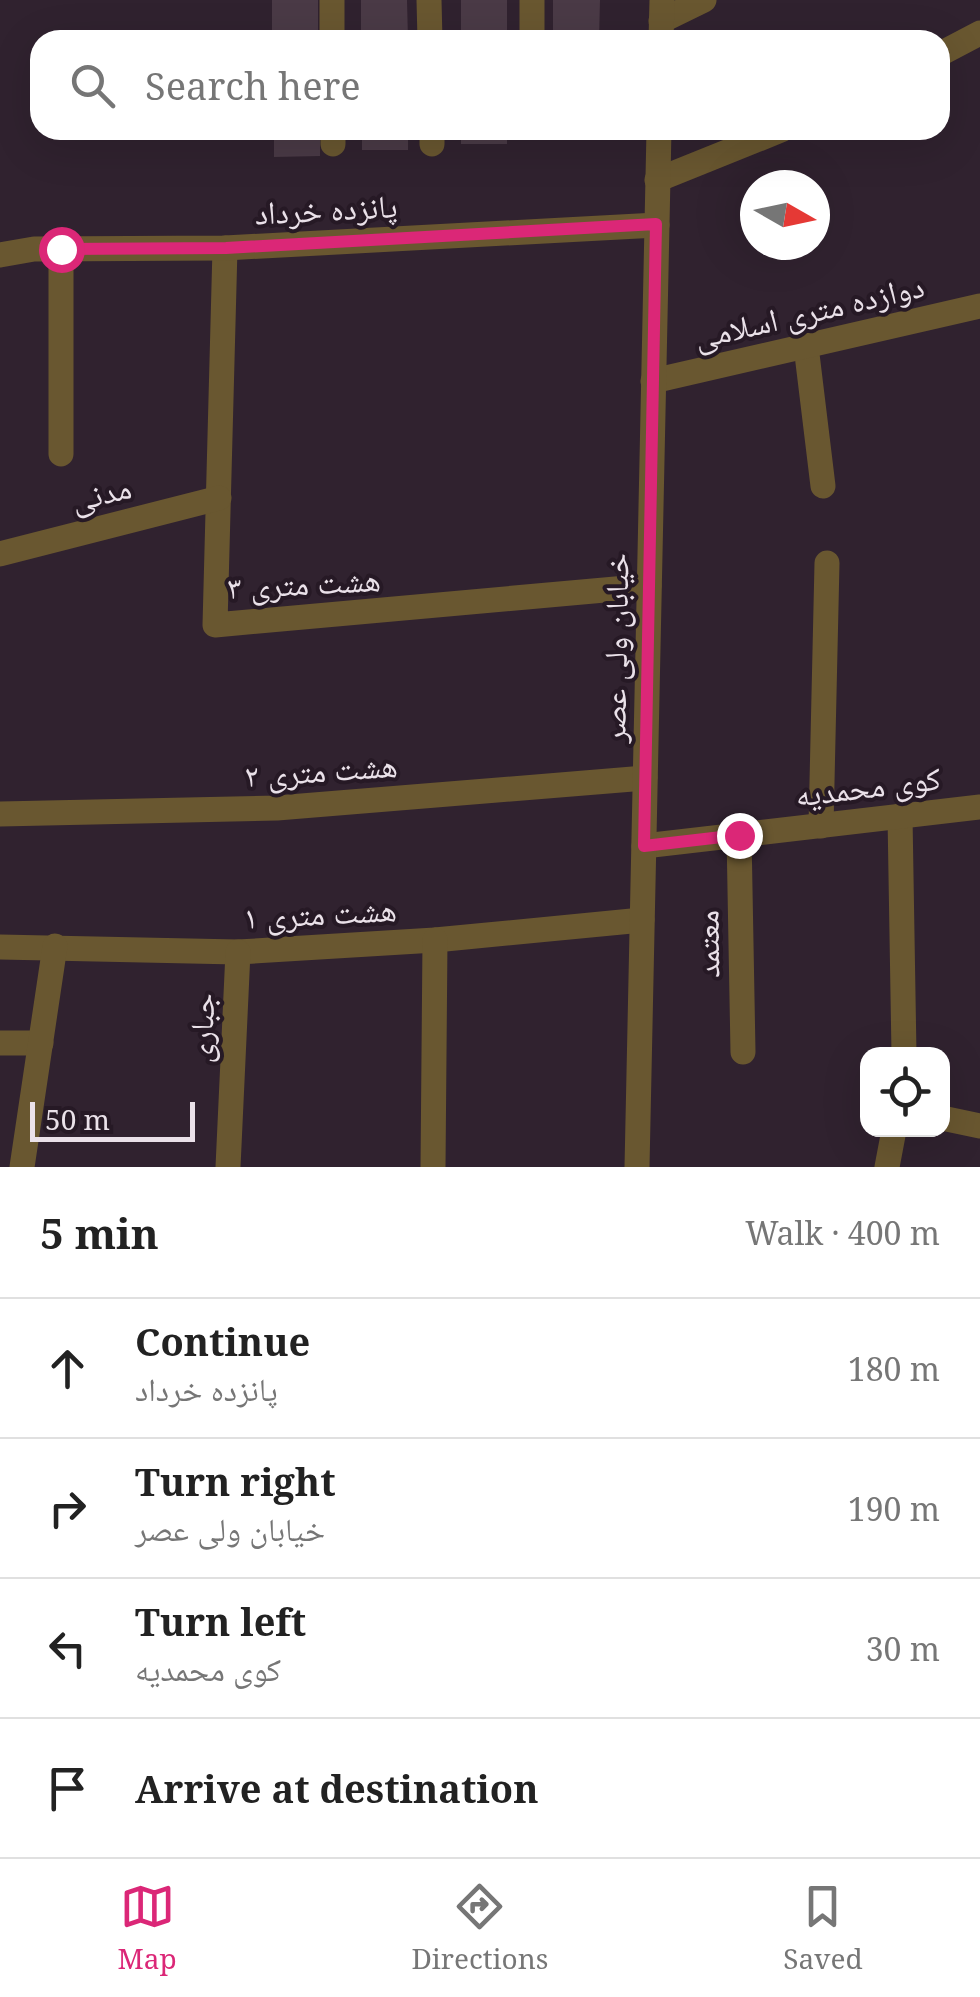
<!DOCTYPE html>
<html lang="en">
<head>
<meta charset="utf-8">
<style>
  :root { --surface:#fff; --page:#f6f6f6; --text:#222; --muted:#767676; --line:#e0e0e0; --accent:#db2777 }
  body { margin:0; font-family:"Noto Serif","Noto Naskh Arabic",serif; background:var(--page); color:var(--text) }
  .controls { position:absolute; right:30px; bottom:30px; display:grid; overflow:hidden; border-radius:20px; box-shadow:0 10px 40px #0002 }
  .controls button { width:90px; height:90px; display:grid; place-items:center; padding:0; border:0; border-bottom:2px solid var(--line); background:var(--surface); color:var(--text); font:50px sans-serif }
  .compass { position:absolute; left:740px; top:170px; width:90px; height:90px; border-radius:50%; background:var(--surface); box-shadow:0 10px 40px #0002; rotate:99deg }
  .scale { position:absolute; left:30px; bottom:25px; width:165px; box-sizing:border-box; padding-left:10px; border:5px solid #eae1e9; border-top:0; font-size:28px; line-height:35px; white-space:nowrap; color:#eae1e9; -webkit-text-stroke:8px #261925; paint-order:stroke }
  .stop { position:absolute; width:30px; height:30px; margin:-22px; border:8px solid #db2777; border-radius:50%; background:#fff }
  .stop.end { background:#db2777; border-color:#fff; box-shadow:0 2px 10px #0008 }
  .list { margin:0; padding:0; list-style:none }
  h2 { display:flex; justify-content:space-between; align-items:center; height:130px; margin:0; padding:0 40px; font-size:42px }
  h2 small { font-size:32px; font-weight:400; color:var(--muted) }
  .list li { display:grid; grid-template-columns:65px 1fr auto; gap:30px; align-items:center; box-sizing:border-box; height:140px; padding:0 40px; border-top:2px solid var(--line) }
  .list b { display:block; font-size:38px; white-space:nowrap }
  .list p { margin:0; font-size:32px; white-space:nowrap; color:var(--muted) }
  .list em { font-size:32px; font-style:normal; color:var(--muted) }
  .icon { flex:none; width:55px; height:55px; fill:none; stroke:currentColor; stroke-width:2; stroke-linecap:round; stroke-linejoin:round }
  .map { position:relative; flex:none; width:980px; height:1167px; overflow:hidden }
  .search { position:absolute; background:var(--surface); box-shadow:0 10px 40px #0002; left:30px; right:30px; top:30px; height:110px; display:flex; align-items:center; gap:25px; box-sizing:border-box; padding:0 35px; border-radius:30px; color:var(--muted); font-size:38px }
  .sheet { height:690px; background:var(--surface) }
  nav { display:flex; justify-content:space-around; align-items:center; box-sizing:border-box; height:140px; border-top:2px solid var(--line); background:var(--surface); font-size:28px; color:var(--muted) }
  nav a { display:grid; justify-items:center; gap:5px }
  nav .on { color:var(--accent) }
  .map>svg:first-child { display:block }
</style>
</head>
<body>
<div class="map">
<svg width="980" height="1167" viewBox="0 0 980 1167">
  <rect width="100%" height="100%" fill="#30222f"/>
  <g fill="#4a3a46">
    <rect x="272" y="0" width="46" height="40"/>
    <path d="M361 0H407L408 40H361Z"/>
    <rect x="461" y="0" width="46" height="40"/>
    <path d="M553 0H600L599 40H553Z"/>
    <path d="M274 130H320V156L274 157Z"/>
    <rect x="362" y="130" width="46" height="20"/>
    <rect x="461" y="130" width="46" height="14"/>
    <rect x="553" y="130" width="46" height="9"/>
  </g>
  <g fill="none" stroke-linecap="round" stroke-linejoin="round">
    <g stroke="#695730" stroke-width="25">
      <path d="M332 0V40"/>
      <path d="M429 0 430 40"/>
      <path d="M661 21 704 0"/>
      <path d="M532 40V0"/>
      <path d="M661 40 662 0"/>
      <path d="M940 54 980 33"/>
      <path d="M333 130V144"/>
      <path d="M432 130V144"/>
      <path d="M657 180 781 130"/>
      <path d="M225 248 215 625 649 586"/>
      <path d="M61 249V454"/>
      <path d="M0 255 34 249 225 248 657 225"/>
      <path d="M806 346 823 486"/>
      <path d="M653 381 980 306"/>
      <path d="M0 554 219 498"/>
      <path d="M0 814 277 808 645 778"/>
      <path d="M900 816 904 1054"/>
      <path d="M821 826 827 563"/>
      <path d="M739 835 743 1052"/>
      <path d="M644 846 980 807"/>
      <path d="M0 947 238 952 435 940 642 920"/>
      <path d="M0 1043H41"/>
      <path d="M942 1118 980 1126"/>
      <path d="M22 1167 55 946"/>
      <path d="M228 1167 238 952"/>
      <path d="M433 1167 435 940"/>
      <path d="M637 1167 659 130"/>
      <path d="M887 1167 894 1130"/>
    </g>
  </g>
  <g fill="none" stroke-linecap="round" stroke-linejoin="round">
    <path stroke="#db2777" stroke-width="12" d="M61 249 226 248 656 224 644 846 739 835"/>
  </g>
  <g text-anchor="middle" stroke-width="8" stroke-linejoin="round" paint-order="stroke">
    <g font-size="32" fill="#eae1e9" stroke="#261925">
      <text transform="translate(326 210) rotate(-3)" y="11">پانزده خرداد</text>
      <text transform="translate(809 312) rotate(-13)" y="11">دوازده متری اسلامی</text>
      <text transform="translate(101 494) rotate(-14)" y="11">مدنی</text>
      <text transform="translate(304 584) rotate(-3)" y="11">هشت متری ۳</text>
      <text transform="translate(616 648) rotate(-89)" y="11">خیابان ولی عصر</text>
      <text transform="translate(321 771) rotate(-4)" y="11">هشت متری ۲</text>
      <text transform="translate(868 787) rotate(-7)" y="11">کوی محمدیه</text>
      <text transform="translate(320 914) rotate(-3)" y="11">هشت متری ۱</text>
      <text transform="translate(708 944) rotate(-91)" y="11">معتمد</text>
      <text transform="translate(202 1028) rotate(-87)" y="11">جباری</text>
    </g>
  </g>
</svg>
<div class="controls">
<button><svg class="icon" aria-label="locate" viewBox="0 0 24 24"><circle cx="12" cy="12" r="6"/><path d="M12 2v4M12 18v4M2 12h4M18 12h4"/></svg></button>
</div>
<svg class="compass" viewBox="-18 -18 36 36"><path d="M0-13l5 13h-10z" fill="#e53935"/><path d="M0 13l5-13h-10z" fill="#767676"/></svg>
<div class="scale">50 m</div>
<div class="stop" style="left:61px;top:249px"></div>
<div class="stop end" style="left:739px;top:835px"></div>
<div class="search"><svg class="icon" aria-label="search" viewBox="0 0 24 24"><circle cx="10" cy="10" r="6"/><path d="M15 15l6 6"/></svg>Search here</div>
</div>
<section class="sheet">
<h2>5 min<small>Walk · 400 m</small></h2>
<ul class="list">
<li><svg class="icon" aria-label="ahead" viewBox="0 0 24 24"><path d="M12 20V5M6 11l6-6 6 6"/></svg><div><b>Continue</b><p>پانزده خرداد</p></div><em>180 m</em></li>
<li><svg class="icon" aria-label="right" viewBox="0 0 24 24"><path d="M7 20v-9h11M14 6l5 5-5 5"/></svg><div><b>Turn right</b><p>خیابان ولی عصر</p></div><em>190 m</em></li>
<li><svg class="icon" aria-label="left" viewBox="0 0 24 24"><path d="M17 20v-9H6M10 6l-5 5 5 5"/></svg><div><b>Turn left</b><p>کوی محمدیه</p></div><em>30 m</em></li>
<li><svg class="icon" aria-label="arrive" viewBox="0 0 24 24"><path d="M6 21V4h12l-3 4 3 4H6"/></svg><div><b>Arrive at destination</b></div></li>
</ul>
</section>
<nav>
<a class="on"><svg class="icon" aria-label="map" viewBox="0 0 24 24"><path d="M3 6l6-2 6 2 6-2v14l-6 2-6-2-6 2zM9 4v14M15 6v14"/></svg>Map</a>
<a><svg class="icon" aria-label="directions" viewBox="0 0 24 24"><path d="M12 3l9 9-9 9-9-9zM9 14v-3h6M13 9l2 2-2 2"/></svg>Directions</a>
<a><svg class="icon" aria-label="saved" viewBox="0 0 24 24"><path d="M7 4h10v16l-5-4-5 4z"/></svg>Saved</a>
</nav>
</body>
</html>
